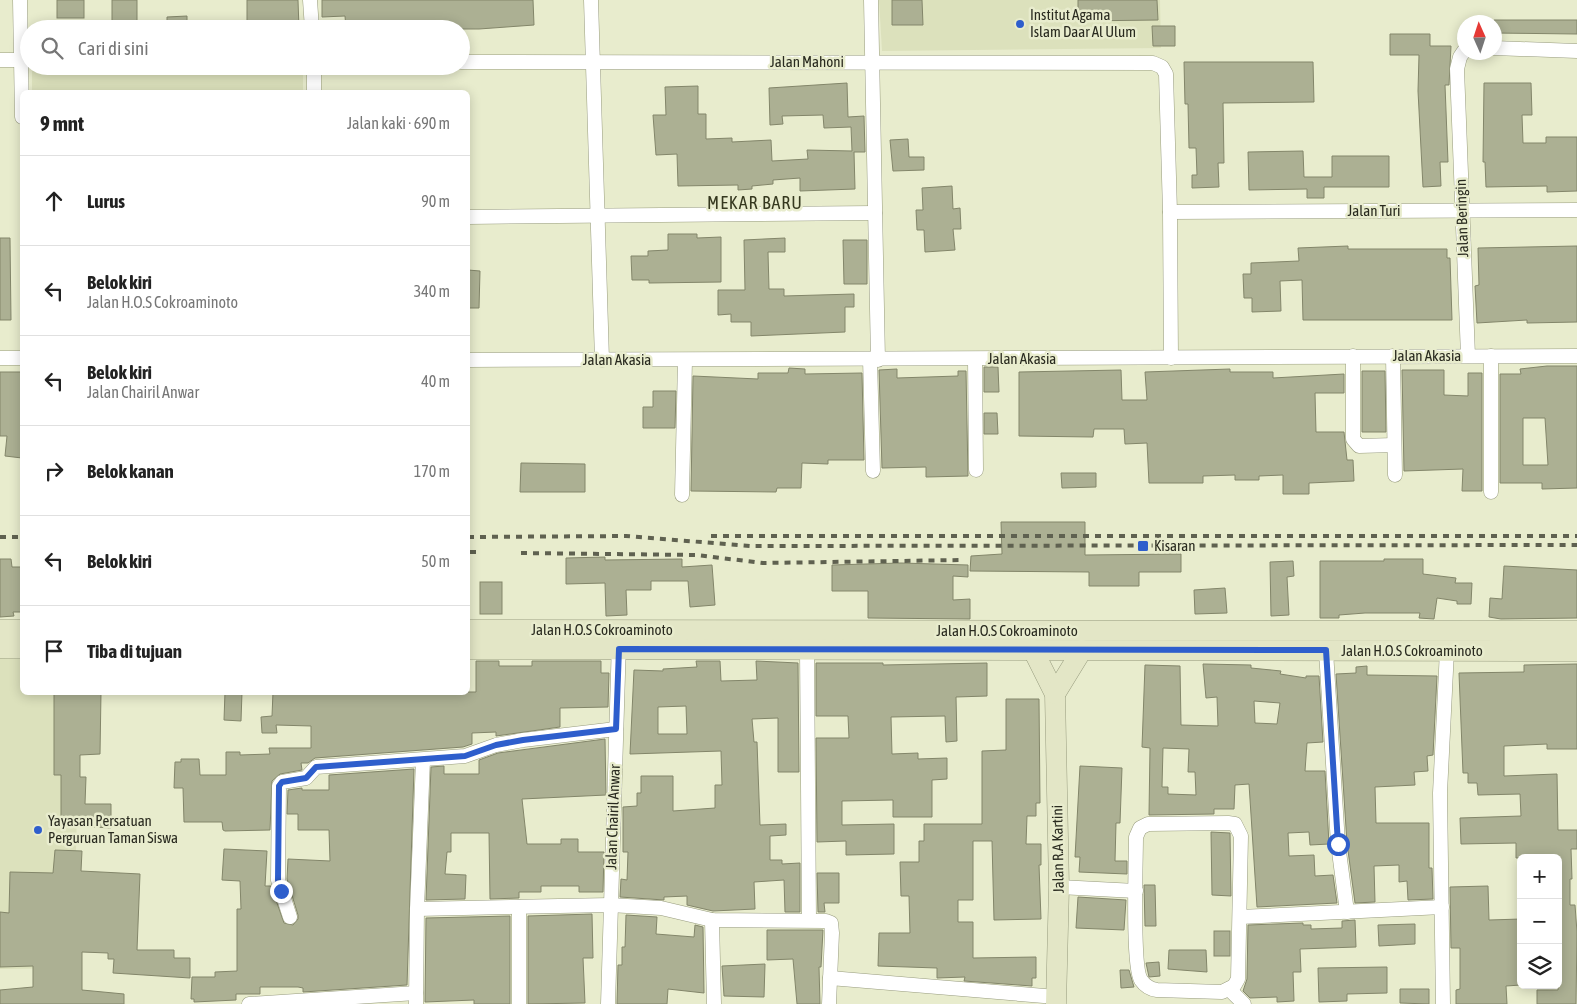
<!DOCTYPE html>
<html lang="id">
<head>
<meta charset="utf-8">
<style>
  :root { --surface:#fff; --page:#f2f2f2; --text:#222; --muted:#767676; --line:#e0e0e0 }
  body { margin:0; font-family:"Asap Condensed",sans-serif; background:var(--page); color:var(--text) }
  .controls { position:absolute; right:15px; bottom:15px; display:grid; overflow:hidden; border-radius:8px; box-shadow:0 2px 12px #0003 }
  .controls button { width:45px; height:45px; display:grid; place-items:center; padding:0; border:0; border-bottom:1px solid var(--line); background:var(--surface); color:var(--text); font:25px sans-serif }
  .compass { position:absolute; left:1457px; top:15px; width:45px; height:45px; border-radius:50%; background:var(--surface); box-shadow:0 2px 12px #0003; rotate:357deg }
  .stop { position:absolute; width:15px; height:15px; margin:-11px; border:4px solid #2e5ecc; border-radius:50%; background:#fff }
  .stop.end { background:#2e5ecc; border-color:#fff; box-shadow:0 1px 5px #0008 }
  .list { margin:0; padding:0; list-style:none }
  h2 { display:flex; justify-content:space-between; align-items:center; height:65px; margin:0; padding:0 20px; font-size:21px }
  h2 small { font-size:16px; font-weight:400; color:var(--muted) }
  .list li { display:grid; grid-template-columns:32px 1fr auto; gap:15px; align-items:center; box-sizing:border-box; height:90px; padding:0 20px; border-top:1px solid var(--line) }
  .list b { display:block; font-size:19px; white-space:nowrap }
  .list p { margin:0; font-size:16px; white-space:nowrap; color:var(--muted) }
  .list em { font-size:16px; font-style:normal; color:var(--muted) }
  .icon { flex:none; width:28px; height:28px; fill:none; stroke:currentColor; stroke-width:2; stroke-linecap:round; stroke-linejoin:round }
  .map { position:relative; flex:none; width:1577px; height:1004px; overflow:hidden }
  .search { position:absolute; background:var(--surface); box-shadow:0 2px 12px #0003; left:20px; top:20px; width:450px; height:55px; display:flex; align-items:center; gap:12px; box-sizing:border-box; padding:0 18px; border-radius:28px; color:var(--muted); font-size:19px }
  .panel { position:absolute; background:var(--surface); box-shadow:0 2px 12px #0003; left:20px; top:90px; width:450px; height:605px; border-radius:8px }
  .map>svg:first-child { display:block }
</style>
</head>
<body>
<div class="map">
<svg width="1577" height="1004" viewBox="0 0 1577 1004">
  <rect width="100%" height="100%" fill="#e8eccd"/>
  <g fill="#dce1bc">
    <path d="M879 0H1160L1161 48 882 51Z"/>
    <path d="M303 70V92H32V71Z"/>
    <path d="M0 658 22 659V692L80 693 73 968 0 969Z"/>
  </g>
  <g fill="#acb093" stroke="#83866a" fill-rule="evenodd">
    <rect x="57" y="0" width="27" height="18"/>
    <path d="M112 0H137V29H118V24H112Z"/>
    <path d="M247 0H298L299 29 247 27Z"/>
    <path d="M322 0H533L534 25 479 29H346L345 16 322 17Z"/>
    <path d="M892 0H922L923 25H892Z"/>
    <path d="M1078 0H1157L1158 20 1078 21Z"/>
    <path d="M187 16V29H167V17Z"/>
    <path d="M1494 20H1577V34L1494 33Z"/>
    <path d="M1152 26H1175V46H1153Z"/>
    <path d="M1390 34H1430V46H1451L1449 85H1445L1448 162H1440L1441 186 1423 187 1418 91 1419 55H1390Z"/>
    <path d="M1184 62H1313L1314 102 1223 103 1224 163H1218L1219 187 1192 188V175H1197L1196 148H1189L1188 104H1185Z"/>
    <path d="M847 83 848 117 864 116 865 152H854L855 189 800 191V178L773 180V184L752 186V189L738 190V185L678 186 677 154 656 155 653 115H666L665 87 698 86V114H706V139L732 138V142L771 140 772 161 808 159 807 150 852 151 851 127 824 128 823 115 782 116 783 124 770 125 769 88Z"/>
    <path d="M1484 83H1531L1532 115H1522L1523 143H1546V137H1577V191L1547 192V186L1486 187 1485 162H1483Z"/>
    <path d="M908 139 909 157H924V170L893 171 890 140Z"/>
    <path d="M1303 151 1304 177H1332V156H1389V187H1324V198H1307V189L1249 190 1248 152Z"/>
    <path d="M952 186 953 209 960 208 961 229H953L955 250 925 252 924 230H917L916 210H923L922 188Z"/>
    <path d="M668 234H697V238L721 237V282L649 283V280H632L631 256H648V251L668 250Z"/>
    <path d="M0 238H10L11 320H0Z"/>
    <path d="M785 238V252H768L769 289H784V296L854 294V307H845V332L751 336V322H731V314L718 315V290H745L744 240Z"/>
    <path d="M843 240H867V284H844Z"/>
    <path d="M1348 246V249H1447V258H1450L1452 320H1303L1302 280 1280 281 1281 311 1252 312V298H1244L1243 274H1251V263L1299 261 1298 248Z"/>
    <path d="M1577 246V322L1527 323V320L1477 323 1475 286 1479 285 1478 248Z"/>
    <path d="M468 270 480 271 479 308H468Z"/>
    <path d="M1547 366H1577V488L1542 489V483H1500V374H1521L1520 369ZM1523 418H1545L1548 465H1523Z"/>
    <path d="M984 367H998L999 392H984Z"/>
    <path d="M789 368 805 369V374L862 373 864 460H828V464L802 463 801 488H777L776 492 691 491 693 376 758 379V373H788Z"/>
    <path d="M897 369V378L958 376V371H966L968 476 926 477V467L882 468 879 370Z"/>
    <path d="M1230 369V372H1273V378L1344 374V393H1315L1316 432H1344L1347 460H1353L1354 481 1309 483V494H1283V475L1259 476V480H1235V475L1203 476V483H1149L1147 443 1125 444 1124 429H1094L1093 437 1019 436V372L1121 370 1122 400H1147L1145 372Z"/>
    <path d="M1402 370H1444V395L1468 396V373H1482V491H1462L1463 469 1404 471Z"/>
    <path d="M1362 371H1385L1386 432H1362Z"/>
    <path d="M0 372H22V458L5 456 7 436H0Z"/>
    <path d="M653 391H676L675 428H643V407H653Z"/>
    <path d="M984 413H997L998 434H984Z"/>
    <path d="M521 463 585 464V492H520Z"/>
    <path d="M1061 473H1096V487L1062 488Z"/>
    <path d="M1001 522H1085V555L1181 554V572H1139V586H1089V572L970 571 971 556 1002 554Z"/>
    <path d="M605 557V560L682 559V567L712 565 715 605 690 607 688 581H651V590H626L627 615 606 616 605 583 566 584V558Z"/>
    <path d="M0 559H11L12 567H22V612H13L14 616 0 617Z"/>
    <path d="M1384 559H1423V574L1456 578 1455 583H1472L1471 604H1457V601L1437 598 1434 619 1419 618 1420 613H1365L1339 615V618H1320V561H1384Z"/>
    <path d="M1293 561 1294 576 1287 577 1289 615 1271 616 1270 562Z"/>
    <path d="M901 563 968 565V577L953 576V600L970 599V619L868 618V591H832V565Z"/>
    <path d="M1504 566 1577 570V618L1501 619 1489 617 1490 598 1502 599Z"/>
    <rect x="480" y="582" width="22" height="32"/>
    <path d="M1225 588 1227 613 1195 614 1194 590Z"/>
    <path d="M476 661H499V666H532V661H601V673H609L608 707 560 708V727L496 736V732L472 733V744L463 747 315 758 308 763H301L302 770 280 774 272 781 270 830 225 831 223 830 222 822H184L183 788H174L175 762H181V759H199L200 775H226V752H240V755L270 754 269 748H311V726L276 725 277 733H262L261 717 272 716 273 692H476Z"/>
    <path d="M696 661H720L721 681 757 680 756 661 798 663 799 772H778V718L752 719 754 742H757L760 825 786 824V835L770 836V860H782V864L800 863V912H785L784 880 754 882 755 909 713 911 687 905V896L664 897V900L620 897 621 879 627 880 628 852H623V807L637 806V793H641V776H673V811L715 808V785H722L721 751 630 754 634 670 663 671V669L697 667ZM686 706 687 734H658V707Z"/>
    <path d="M816 663H883V665L987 663V696L956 697 957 741 946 742 945 716 891 717 892 754 918 753V759L947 758V779L932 780V817H893V800L842 801V825L894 824V854L846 855V841L817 842 816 738H849L848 716H816Z"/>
    <path d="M1203 664 1251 665V668L1281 671 1280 674 1306 678V676H1319L1323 742 1307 743 1305 771H1325L1329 844 1310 845 1309 832 1288 833 1289 856 1314 855 1315 876 1333 875 1337 903 1257 907 1249 784 1235 785 1234 809H1214V814L1149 815 1150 748 1142 747 1145 665 1180 666 1181 725 1218 726 1217 697 1206 698ZM1254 701 1280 703 1277 724 1255 723ZM1163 748 1189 749 1188 772H1195L1196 795 1168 794V787H1162Z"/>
    <path d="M1577 664V749H1547V744L1504 746V776L1557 774 1558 830H1577V849H1571L1572 879H1570V905H1575L1577 932 1576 1004H1537V990H1558V858H1516V843L1461 844 1460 818 1521 816 1520 794 1478 795 1477 783H1468V773H1463L1459 673 1524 672V665Z"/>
    <path d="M1367 666V675L1437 676 1433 755 1427 756 1428 771 1414 772 1415 785 1375 787 1376 823H1429V868H1432L1433 899 1408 900 1407 881 1399 882V865L1374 866 1375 902 1355 903 1347 843 1336 674 1356 673V667Z"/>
    <path d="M54 692H101L100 754 80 755V777H86L85 804H111V828L61 825V775H54Z"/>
    <path d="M225 692H242L241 721 224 720Z"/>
    <path d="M1006 699H1039L1040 803H1036V816H1027L1026 844H1041V865H1039L1041 919 994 920 992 841H973V900H958V922H973V958L1036 957V978H1032V986L964 981 965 977 937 978V968L878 966 879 933H910L909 896H901L900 862H919V841H924V824H982V751L1006 750Z"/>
    <path d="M605 739 606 795 522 799 527 844H561V839H578V852H604L603 892H579V886H541V892H519V898L490 899 489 833H451V852H447L445 874 466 875 465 899 426 900 431 767 444 766V774H479V760L498 753Z"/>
    <path d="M1080 766 1122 768 1120 823H1116L1115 861H1127V874L1079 872 1080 857H1075Z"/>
    <path d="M414 769 407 985 303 992V988L298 987H260V994H236V1000L194 1002V999H191L192 977H215V972L237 971V909H241L240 881 222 880 224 849 267 851 265 886H271L284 923 293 925 298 919V915L287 879 288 859 330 861 329 830H298V814H287L288 790 302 788V790H329V775Z"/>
    <path d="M1211 832 1230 833 1231 896 1212 895Z"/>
    <path d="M55 850 82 851 81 871 140 874 137 950H174V958H190V978L113 973 114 959H108V953L82 952V990L124 994V1004H0V990L33 987V966L0 967V912L9 913 10 872 53 873Z"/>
    <path d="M817 873H839V903H824L825 912H818Z"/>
    <path d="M1144 885H1155L1156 926H1145Z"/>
    <path d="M1488 886 1489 920 1521 919V985L1506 986 1507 1004H1456V990L1460 989V948H1451L1450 887Z"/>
    <path d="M1078 897 1126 900 1124 930 1076 928Z"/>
    <path d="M592 914 593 958H583L585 1003 528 1004V916Z"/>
    <path d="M626 915 657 917 656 934 694 937 695 925 703 927 704 993 668 989 667 1004H617L618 965H622V947H625Z"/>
    <path d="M510 916V1004H474V1000L425 1002 426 918Z"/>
    <path d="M1355 920 1356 947 1300 949 1301 972H1293L1294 1001 1277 1002V997L1250 998 1243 991 1247 979 1248 925 1303 923V925H1311V929L1342 928V921Z"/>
    <path d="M1415 924V944L1379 946 1378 925Z"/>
    <path d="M767 930H823L821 967H819L820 1004H797L793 959 767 960Z"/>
    <rect x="1214" y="931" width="16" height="25"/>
    <path d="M1169 950H1206L1207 972 1168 969Z"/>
    <path d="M1159 962 1160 976 1149 977 1146 963Z"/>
    <path d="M765 964 764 997 724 996 722 966Z"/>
    <path d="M1387 967V993L1347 994V1001L1319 1002 1318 968Z"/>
    <path d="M1120 970H1129L1134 987 1121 988Z"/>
    <path d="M1400 989H1429V1004L1400 1003Z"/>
  </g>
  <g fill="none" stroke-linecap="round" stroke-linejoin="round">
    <g stroke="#989c7f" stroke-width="15">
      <g id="street">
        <path d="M20 0 22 117"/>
        <path d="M310 0 312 29"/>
        <path d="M591 0 602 360"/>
        <path d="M871 0 878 360"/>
        <path d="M1494 48 1577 51"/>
        <path d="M1464 51 1460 57 1457 69 1468 356"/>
        <path d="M0 60H29"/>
        <path d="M461 62 1153 63 1162 67 1166 74 1170 212 1171 358"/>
        <path d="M314 66V92"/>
        <path d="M1170 212 1577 210"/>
        <path d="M468 217 875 213"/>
        <path d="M1353 356V439L1359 446 1394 445"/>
        <path d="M1393 356 1395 475"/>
        <path d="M0 358H22"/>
        <path d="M870 359 873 471"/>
        <path d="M975 359 976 470"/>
        <path d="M468 360 1577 356"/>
        <path d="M1491 492V356"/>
        <path d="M682 495 685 360"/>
        <path d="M807 650 809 919"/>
        <path d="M1326 651 1338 844 1347 912"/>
        <path d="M1228 823 1235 824 1241 836 1238 979 1234 986 1222 992 1157 990C1150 989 1145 986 1141 980 1132 966 1136 860 1136 837L1140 828 1148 824Z"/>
        <path d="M1059 887 1136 891"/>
        <path d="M519 907V1004"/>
        <path d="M417 909 610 905 661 908 712 920 826 921 831 923 832 933 829 1004"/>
        <path d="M290 917 278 880 279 786 282 782 306 778 316 767 465 756 496 745 523 740 616 729"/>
        <path d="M1240 917 1442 907"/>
        <path d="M712 920 714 1004"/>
        <path d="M830 978 1056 997"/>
        <path d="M1229 989 1244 1004"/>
        <path d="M249 1004 416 993"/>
        <path d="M416 1004 417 909 423 760"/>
        <path d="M608 1004 619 641"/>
        <path d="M1443 1004 1440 793 1447 650"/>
      </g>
    </g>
    <g stroke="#989c7f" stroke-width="21">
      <g id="secondary">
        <path d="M0 630H22"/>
        <path d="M468 630 1577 631"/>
        <path d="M0 648H22"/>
        <path d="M468 649 1577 651"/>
        <path d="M1033 650 1055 694 1059 887 1056 1004"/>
        <path d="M1055 694 1082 650"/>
      </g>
    </g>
    <use href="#street" stroke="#fff" stroke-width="14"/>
    <use href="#secondary" stroke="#e3e6c6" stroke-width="20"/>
    <g stroke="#5f6150" stroke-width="4" stroke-dasharray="6 6" stroke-linecap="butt">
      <path d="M711 536H1577"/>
      <path d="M0 537H22"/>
      <path d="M468 537 626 536 750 546 1577 545"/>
      <path d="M468 552H478H468"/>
      <path d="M521 553 696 555 763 563 963 560"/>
    </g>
  </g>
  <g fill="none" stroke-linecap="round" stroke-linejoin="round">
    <path stroke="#2e5ecc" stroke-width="6" d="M281 891 278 880 279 786 282 782 306 778 316 767 465 756 496 745 523 740 616 729 619 649 1326 650 1338 844"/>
  </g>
  <g fill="#2e5ecc" stroke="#e8eccd" stroke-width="2">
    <circle cx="1020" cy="24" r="5"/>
    <rect x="1137" y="540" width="12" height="12" rx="2.5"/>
    <circle cx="38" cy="830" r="5"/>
  </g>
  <g text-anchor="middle" stroke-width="5" stroke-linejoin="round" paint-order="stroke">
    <g font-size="15" fill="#292a1f" stroke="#e8eccd" text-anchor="start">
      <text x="1030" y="20">Institut Agama<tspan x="1030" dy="17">Islam Daar Al Ulum</tspan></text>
      <text x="1154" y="551">Kisaran</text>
      <text x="48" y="826">Yayasan Persatuan<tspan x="48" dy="17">Perguruan Taman Siswa</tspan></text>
    </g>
    <g font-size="15" fill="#292a1f" stroke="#e8eccd">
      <text x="807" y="67">Jalan Mahoni</text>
      <text x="1374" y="216">Jalan Turi</text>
      <text transform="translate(1462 218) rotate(-92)" y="5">Jalan Beringin</text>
      <text x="1427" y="361">Jalan Akasia</text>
      <text x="1022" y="364">Jalan Akasia</text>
      <text x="617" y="365">Jalan Akasia</text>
      <text x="602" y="635">Jalan H.O.S Cokroaminoto</text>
      <text x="1007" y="636">Jalan H.O.S Cokroaminoto</text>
      <text x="1412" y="656">Jalan H.O.S Cokroaminoto</text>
      <text transform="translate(613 817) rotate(-88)" y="5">Jalan Chairil Anwar</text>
      <text transform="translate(1058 849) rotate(-91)" y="5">Jalan R.A Kartini</text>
    </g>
    <g font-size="18" letter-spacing="1" fill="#35381f" stroke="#e8eccd">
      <text x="755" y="209">MEKAR BARU</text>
    </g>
  </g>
</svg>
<div class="controls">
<button>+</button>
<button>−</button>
<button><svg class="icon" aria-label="layers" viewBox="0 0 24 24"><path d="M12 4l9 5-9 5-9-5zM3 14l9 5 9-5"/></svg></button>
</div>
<svg class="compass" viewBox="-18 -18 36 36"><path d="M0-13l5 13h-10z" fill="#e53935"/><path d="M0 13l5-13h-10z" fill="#767676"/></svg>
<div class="stop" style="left:1338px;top:844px"></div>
<div class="stop end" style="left:281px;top:891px"></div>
<div class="search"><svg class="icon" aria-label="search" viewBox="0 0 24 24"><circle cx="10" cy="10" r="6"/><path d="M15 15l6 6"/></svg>Cari di sini</div>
<section class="panel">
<h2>9 mnt<small>Jalan kaki · 690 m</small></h2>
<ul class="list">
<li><svg class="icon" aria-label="ahead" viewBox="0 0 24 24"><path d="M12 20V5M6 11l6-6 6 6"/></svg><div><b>Lurus</b></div><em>90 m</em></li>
<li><svg class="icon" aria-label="left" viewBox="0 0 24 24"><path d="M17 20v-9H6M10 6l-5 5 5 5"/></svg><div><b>Belok kiri</b><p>Jalan H.O.S Cokroaminoto</p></div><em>340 m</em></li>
<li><svg class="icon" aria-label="left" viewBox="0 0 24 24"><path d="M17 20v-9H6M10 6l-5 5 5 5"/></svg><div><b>Belok kiri</b><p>Jalan Chairil Anwar</p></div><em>40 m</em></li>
<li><svg class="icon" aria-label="right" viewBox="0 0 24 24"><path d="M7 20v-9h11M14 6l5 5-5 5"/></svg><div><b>Belok kanan</b></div><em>170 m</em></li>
<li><svg class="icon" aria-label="left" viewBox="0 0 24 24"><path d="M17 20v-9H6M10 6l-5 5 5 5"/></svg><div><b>Belok kiri</b></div><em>50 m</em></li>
<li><svg class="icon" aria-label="arrive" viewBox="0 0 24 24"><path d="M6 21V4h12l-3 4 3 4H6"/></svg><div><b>Tiba di tujuan</b></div></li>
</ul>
</section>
</div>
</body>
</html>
